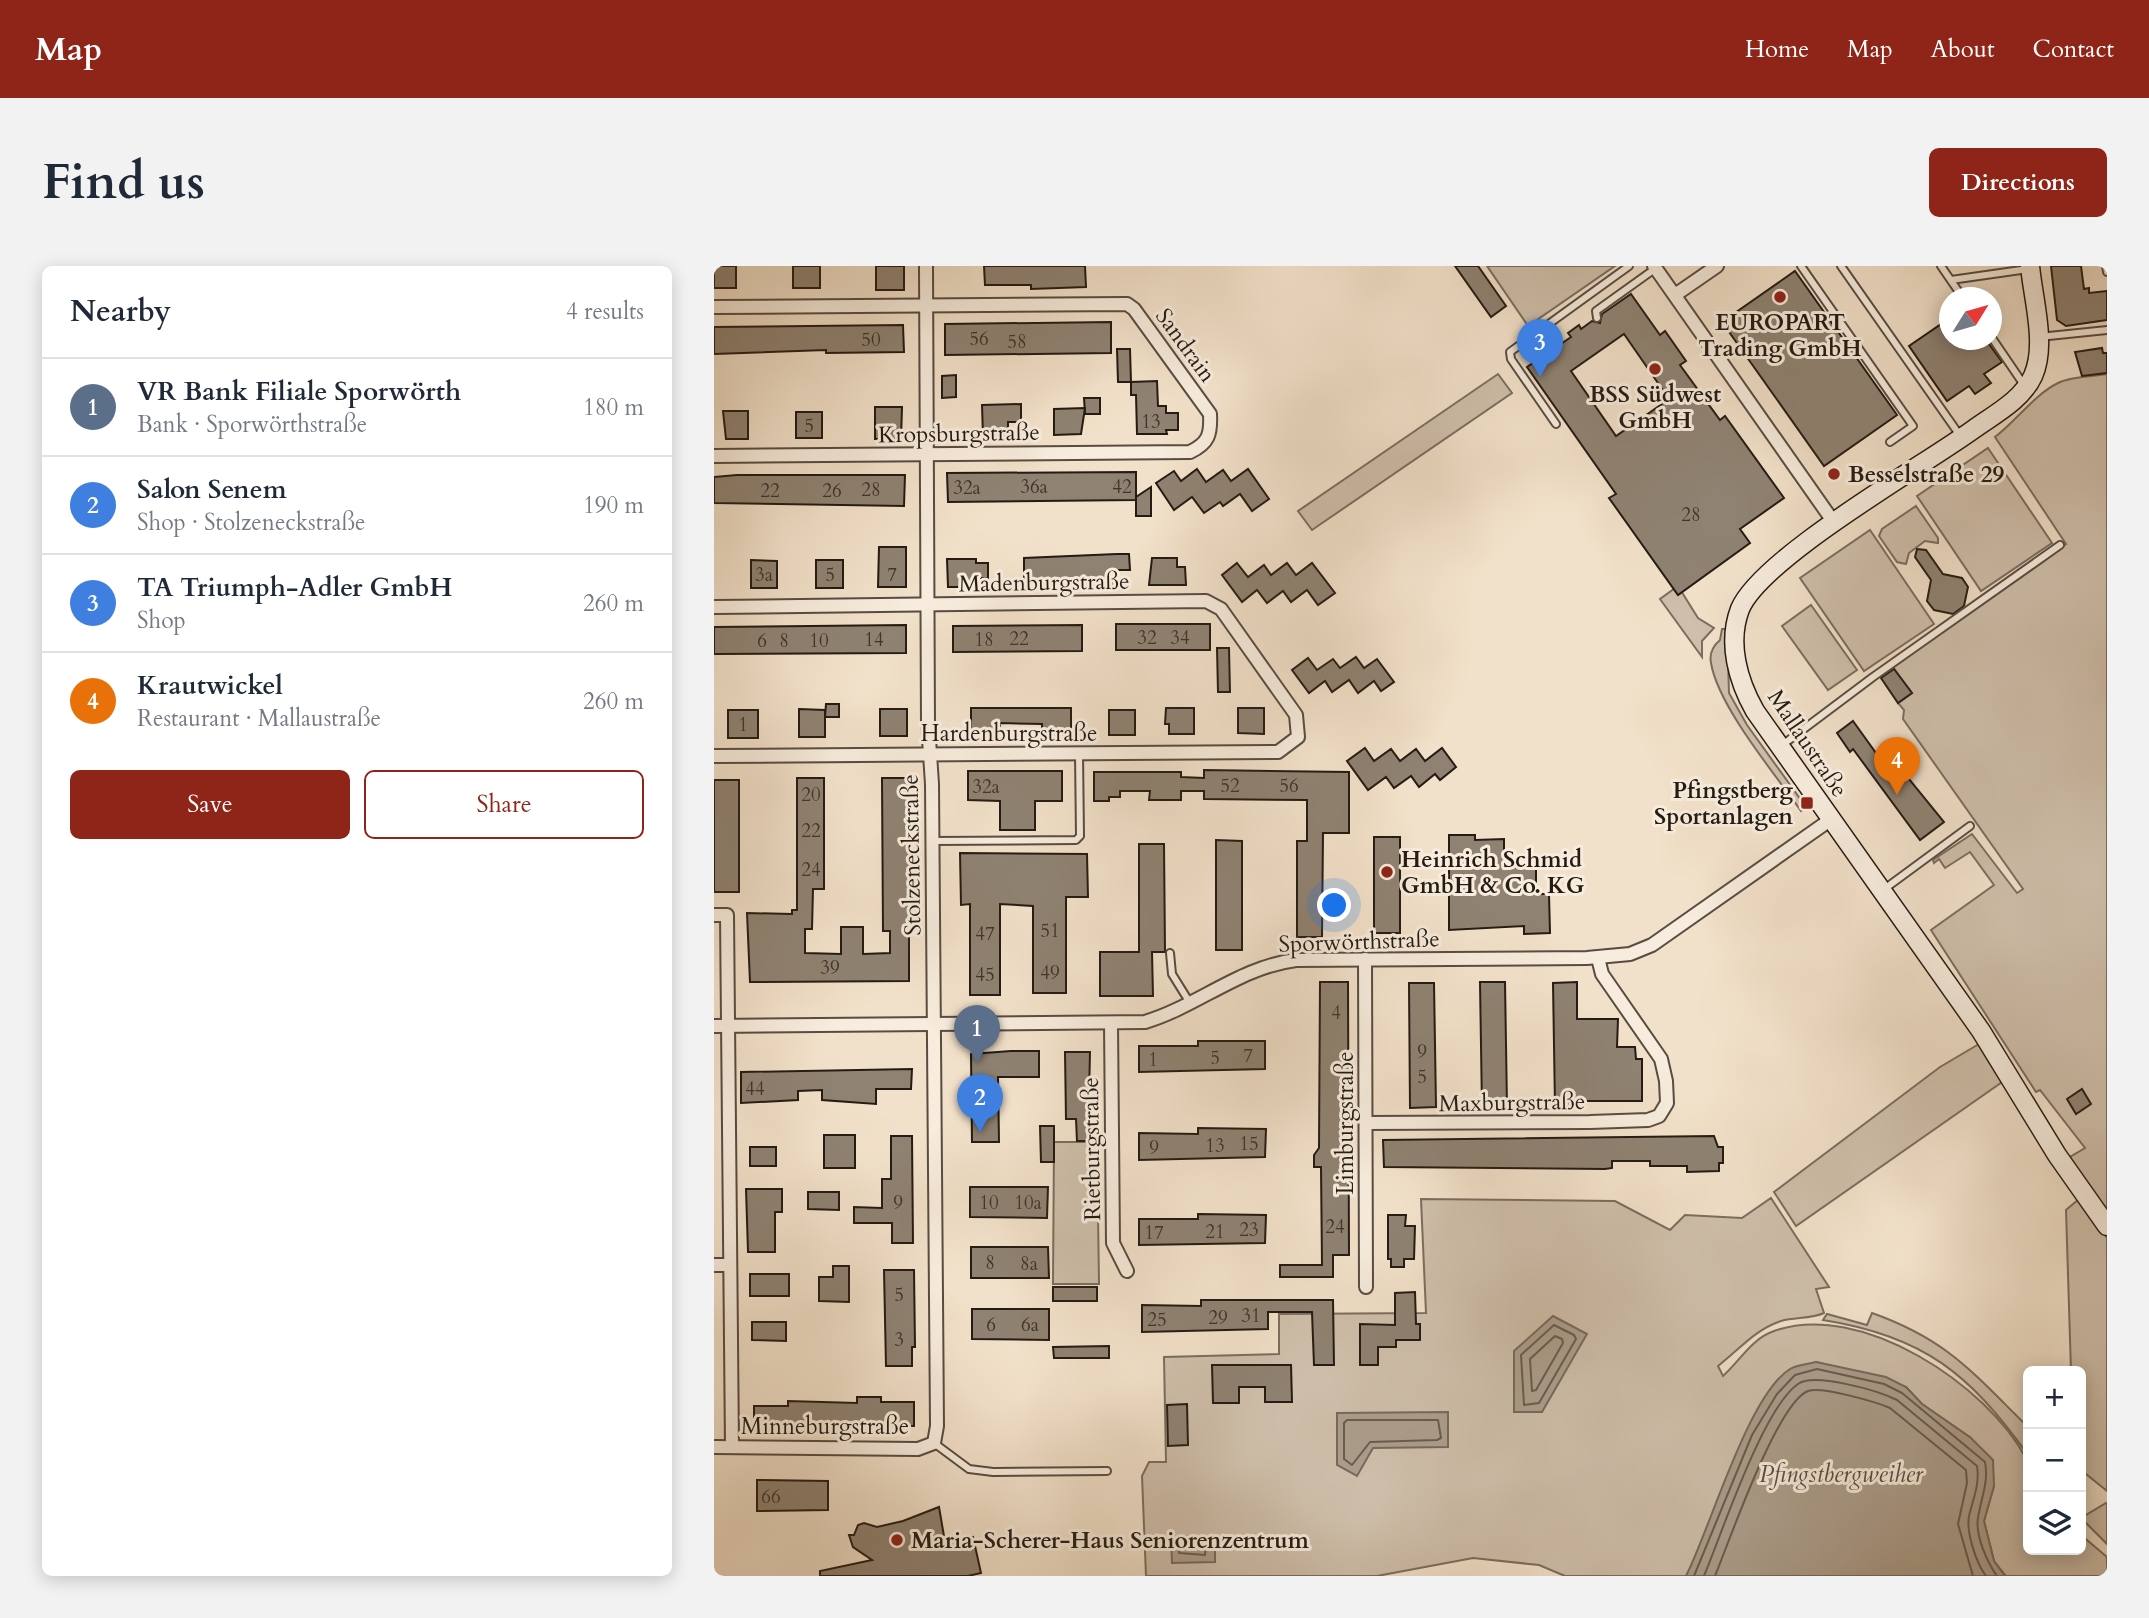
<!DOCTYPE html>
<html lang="en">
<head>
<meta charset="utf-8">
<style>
  :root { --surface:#fff; --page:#f2f2f3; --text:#1f2937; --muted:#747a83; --line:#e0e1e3; --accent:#8f2418 }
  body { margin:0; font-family:Cardo,serif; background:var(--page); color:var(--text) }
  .controls { position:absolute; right:21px; bottom:21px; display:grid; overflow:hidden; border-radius:10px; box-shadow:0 4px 18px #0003 }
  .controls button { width:63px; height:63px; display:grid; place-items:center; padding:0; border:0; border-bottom:2px solid var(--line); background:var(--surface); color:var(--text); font:35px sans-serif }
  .compass { position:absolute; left:1225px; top:21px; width:63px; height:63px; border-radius:50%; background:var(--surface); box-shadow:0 4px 18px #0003; rotate:53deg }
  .you { position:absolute; left:621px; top:640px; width:24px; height:24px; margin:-18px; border:5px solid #fff; border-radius:50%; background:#1a73e8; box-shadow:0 0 0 10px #1a73e833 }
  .badge { display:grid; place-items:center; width:46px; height:46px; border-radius:50%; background:var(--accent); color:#fff; font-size:23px; font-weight:700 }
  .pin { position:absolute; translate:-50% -58px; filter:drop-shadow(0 2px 4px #0008) }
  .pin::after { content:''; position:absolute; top:37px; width:24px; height:21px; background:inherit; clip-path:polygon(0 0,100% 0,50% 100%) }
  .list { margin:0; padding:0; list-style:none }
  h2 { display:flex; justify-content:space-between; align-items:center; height:91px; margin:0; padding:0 28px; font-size:30px }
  h2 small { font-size:23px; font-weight:400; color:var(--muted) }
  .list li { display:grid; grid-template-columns:46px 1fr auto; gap:21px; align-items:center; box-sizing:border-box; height:98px; padding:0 28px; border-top:2px solid var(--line) }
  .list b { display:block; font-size:26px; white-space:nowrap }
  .list p { margin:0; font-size:23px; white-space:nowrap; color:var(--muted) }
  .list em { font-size:23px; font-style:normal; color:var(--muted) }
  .actions { display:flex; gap:14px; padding:21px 28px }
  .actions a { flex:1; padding:16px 0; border:2px solid var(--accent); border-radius:10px; text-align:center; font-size:24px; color:var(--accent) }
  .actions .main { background:var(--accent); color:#fff }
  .icon { flex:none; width:38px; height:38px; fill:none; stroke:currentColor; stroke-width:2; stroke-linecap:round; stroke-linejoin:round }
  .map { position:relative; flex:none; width:1393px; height:1310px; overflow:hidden; border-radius:10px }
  header { display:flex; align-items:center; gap:42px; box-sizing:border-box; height:98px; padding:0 35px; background:var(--accent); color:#fff }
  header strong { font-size:33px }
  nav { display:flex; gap:38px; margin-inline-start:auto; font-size:24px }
  .intro { display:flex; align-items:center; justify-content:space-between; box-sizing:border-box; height:168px; padding:0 42px }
  h1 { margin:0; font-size:49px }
  .button { padding:18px 32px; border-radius:10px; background:var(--accent); color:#fff; font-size:24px; font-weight:700 }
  main { display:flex; gap:42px; padding:0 42px }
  aside { flex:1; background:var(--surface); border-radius:10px; box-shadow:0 4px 18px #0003 }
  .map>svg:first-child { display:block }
</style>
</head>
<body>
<header>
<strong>Map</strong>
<nav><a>Home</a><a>Map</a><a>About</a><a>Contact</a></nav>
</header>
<div class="intro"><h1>Find us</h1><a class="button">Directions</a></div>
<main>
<aside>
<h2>Nearby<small>4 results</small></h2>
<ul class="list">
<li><span class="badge" style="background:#5c6f8a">1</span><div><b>VR Bank Filiale Sporwörth</b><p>Bank · Sporwörthstraße</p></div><em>180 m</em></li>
<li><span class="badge" style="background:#3f7fe0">2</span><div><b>Salon Senem</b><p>Shop · Stolzeneckstraße</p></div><em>190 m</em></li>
<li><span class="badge" style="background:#3f7fe0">3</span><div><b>TA Triumph-Adler GmbH</b><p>Shop</p></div><em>260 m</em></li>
<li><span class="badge" style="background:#e8710a">4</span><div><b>Krautwickel</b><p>Restaurant · Mallaustraße</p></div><em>260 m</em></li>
</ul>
<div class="actions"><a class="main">Save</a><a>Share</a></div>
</aside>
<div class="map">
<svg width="1393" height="1310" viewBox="0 0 1393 1310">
  <rect width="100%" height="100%" fill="#f2e1ca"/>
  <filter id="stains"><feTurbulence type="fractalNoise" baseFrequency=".00286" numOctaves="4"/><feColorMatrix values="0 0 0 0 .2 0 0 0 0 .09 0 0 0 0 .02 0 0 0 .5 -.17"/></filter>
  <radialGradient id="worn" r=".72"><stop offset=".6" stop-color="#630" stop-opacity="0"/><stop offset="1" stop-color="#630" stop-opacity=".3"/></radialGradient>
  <g fill="#cfbfab" stroke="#7a6d5f" stroke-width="2">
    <path d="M773 0H901L814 60Z"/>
    <path d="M784 108 798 127 598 264 584 245Z"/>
    <path d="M1393 108V952L1355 896 1356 891 1371 882 1326 824 1322 826 1217 664 1280 619 1256 586 1231 602 1225 593 1220 597 1219 594 1258 568 1303 627 1309 623 1189 453 1190 444 1184 437 1198 427 1179 401 1352 278 1281 171C1303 154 1320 129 1344 117 1357 110 1378 111 1393 108Z"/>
    <path d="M1274 182 1338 277 1267 325 1203 230Z"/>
    <path d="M1202 240 1224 272V277L1211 275 1195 287 1192 298 1183 296 1165 270 1168 263Z"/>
    <path d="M1156 264 1220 358 1150 405 1086 312Z"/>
    <path d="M964 320 984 352 1000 362 988 375V391L946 333Z"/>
    <path d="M1097 339 1143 404 1114 424 1068 360Z"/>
    <path d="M1008 363H1013L1015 427 1033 459 1092 541 1087 545C1061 508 1004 440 997 397 995 387 999 380 1006 374Z"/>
    <path d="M1265 778 1291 814 1082 960 1060 926 1226 801Z"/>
    <path d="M340 876H383L385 1018H339Z"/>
    <path d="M1057 932 1115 1021 1102 1023 1110 1047C1097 1053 1082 1051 1067 1055 1040 1064 1025 1084 1004 1100L1009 1110C1026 1095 1037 1073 1060 1065 1146 1034 1274 1119 1313 1194 1318 1205 1314 1267 1314 1284H1367V1269L1393 1291V1310H1292L1280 1295 1270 1255 1280 1220 1257 1172 1208 1138 1192 1121 1102 1096 972 1310H851L825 1299 759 1292 663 1310H432L428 1210 435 1196H452L450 1091 565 1088V1048L712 1047 707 933 901 935 956 964 971 949 1028 952Z"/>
    <path d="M1365 933 1393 972V1225L1367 1204V1105H1357L1352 944Z"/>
    <path d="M1158 1047C1234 1074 1259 1107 1314 1161V1189C1256 1108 1210 1070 1109 1054L1113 1048 1153 1059Z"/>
    <path d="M1392 1237 1393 1238V1278L1367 1252Z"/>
  </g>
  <g fill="#ac9e8c" stroke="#766a5c" stroke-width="2">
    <path d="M839 1050 873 1068 828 1146H800V1085Z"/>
    <path d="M1102 1096 1172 1111 1192 1121 1208 1138 1257 1172 1279 1194 1280 1220 1270 1255 1280 1295 1291 1310H972C996 1263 1034 1129 1076 1103 1083 1099 1095 1098 1102 1096Z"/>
    <path d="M734 1146V1181L659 1182 643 1210 623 1199V1147Z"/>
    <path d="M501 1270V1296L458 1297 457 1271Z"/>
  </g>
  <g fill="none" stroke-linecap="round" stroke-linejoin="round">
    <g stroke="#685c50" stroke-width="2">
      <path d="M840 1059 860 1069 862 1073 825 1137 810 1139 807 1089Z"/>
      <path d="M841 1070 848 1073 849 1077 822 1124 818 1125 816 1093Z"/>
      <path d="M633 1154H724L727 1172 723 1174 656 1176 638 1199 630 1193V1157Z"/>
      <path d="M492 1278 491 1289 465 1287 467 1278Z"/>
      <path d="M980 1310 1038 1169 1063 1128 1081 1109 1103 1103 1170 1118 1188 1127 1271 1196C1275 1216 1267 1232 1264 1252 1261 1269 1273 1296 1283 1310"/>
      <path d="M990 1310C1008 1267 1049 1142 1084 1118 1100 1106 1165 1125 1183 1134L1263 1200C1266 1218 1259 1233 1255 1250 1252 1266 1262 1297 1272 1310"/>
      <path d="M1001 1310C1015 1276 1063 1137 1094 1125 1107 1120 1162 1136 1176 1142L1252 1204 1253 1217 1244 1258 1259 1310"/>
    </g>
  </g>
  <g fill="#8f8272" stroke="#241b13" stroke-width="2" fill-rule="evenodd">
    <rect x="0" y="0" width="22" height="22"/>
    <rect x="79" y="0" width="27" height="22"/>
    <rect x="162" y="0" width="28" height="24"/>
    <path d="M270 0H371L372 21 317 23V19H271Z"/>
    <path d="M741 0H764L792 40 777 51Z"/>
    <path d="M1337 0H1367L1370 23 1375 22V27L1393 25V54L1352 60 1343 54Z"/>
    <path d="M1081 5 1183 149 1110 200 1008 56Z"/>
    <path d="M917 28 946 69 951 65 972 95 966 99 1006 154 1011 150 1070 232 1026 263 1036 277 964 329 895 232 902 228 813 101 857 71 854 67 865 59 867 63 878 55 886 57 888 48ZM910 68 955 133 902 170 857 105Z"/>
    <path d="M1236 52V74H1272L1288 96 1270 108 1277 117 1261 128 1255 120 1233 135 1195 80Z"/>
    <path d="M397 56V87L231 89V58Z"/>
    <path d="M189 59 190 86 112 87V84L0 88V61Z"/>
    <path d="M1388 82 1389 87H1393V107L1368 110 1361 86Z"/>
    <path d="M403 83H416L417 116H404Z"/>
    <path d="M242 109V131L228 132V110Z"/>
    <path d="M443 115 444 140H452V147H464V164H452L453 168H423L422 129H417V116Z"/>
    <path d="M370 132H386V148H371Z"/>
    <path d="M307 138V156H294V169L269 170 268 139Z"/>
    <path d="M161 141H188L187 173H161Z"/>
    <path d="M371 142 367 168 340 169V143Z"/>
    <path d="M9 145H34V173H12Z"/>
    <rect x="82" y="146" width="26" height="26"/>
    <path d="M483 203 492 216 509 204 517 215 534 203 555 233 538 245 526 228 509 240 506 236 490 247 478 231 460 244 442 217 460 205 467 215Z"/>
    <path d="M422 206V234L234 236 233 207Z"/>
    <path d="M23 209H191L190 240 0 237V211Z"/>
    <path d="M437 221V250H422V231Z"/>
    <path d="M165 281H192V321H164Z"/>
    <path d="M1203 283 1212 284 1229 308 1248 312 1254 321 1250 340 1239 348 1220 344 1213 335 1217 314 1201 291Z"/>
    <path d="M403 288H415L416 304H403V319L372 320V314H341V320H310V292Z"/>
    <path d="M438 292H463V301H471L472 319H435Z"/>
    <path d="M233 293H262V297H274V312H263V321H234Z"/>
    <path d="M37 294 63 295V322H37Z"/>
    <rect x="102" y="294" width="27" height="28"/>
    <path d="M523 297 534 311 550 299 557 309 573 297 582 309 598 297 621 327 604 339 593 324 577 336 569 325 553 337 543 324 528 336 508 309Z"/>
    <rect x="402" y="358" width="94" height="26"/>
    <path d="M192 359V387L0 388V361Z"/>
    <path d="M368 359V385L239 386V360Z"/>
    <path d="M503 382H515L516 426H504Z"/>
    <path d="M642 391 650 402 663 393 680 416 667 425 660 415 644 427 635 414 618 426 611 415 595 427 578 404 594 392 603 404 619 393 626 402Z"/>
    <path d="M1180 403 1198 427 1184 437 1167 412Z"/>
    <path d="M112 438H125V451H111Z"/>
    <path d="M257 442H357V469H328V458L286 457V471H257Z"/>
    <path d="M452 442H480V468H455V458H451Z"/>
    <path d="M524 442H550V468L524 467Z"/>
    <path d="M85 443 111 444V471H85Z"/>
    <rect x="166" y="443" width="27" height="27"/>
    <rect x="14" y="444" width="30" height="28"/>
    <rect x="395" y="444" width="26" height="25"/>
    <path d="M1139 455 1162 487 1169 481 1230 556 1206 574 1139 483 1136 486 1123 467Z"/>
    <path d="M651 482 660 495 677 483 686 495 702 483 711 495 728 482 742 501 726 514 721 508 705 521 697 510 680 522 672 511 654 524 633 495Z"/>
    <path d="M490 504 635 506V567H609L608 671H583V575H593V534L490 533V525H467V534H435L436 525H406V531H395V535H380V506H467V511L490 512Z"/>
    <path d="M254 505H348V535H321V564H286V535L254 534Z"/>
    <path d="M83 512H110V623H99L98 663H91V687L127 688V661H149V688L176 687V665H169L168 512H195V715L36 716 33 647 78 648V644H83Z"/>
    <rect x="0" y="514" width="25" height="112"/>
    <path d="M735 569H761V574L790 573V601H822V628H835L836 667 810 668V660L735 664Z"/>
    <rect x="660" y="571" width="26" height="96"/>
    <path d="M502 574 528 575V684H502Z"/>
    <path d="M425 578H450L451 686H438L439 730H386V686H425Z"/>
    <path d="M246 587 373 588 374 631H352V727H319V640L286 638V729H256V638L247 639Z"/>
    <path d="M606 716H634L635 989H619V1011H566V999H608L607 901H600V889L605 882Z"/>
    <path d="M766 716H791L793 841 768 842Z"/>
    <path d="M863 716V753H904L903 781H921L922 793H928V835H864V840H841L839 717Z"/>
    <path d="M695 717H720L722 841 696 842Z"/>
    <path d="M484 775H551V803L425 806V780H484Z"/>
    <path d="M297 785H325V811H284L285 876H258L257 788Z"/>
    <path d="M351 786H376L374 875H363L362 853H352Z"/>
    <path d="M198 803 197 823H162V838L108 834V824L84 825V834L27 837V806Z"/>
    <path d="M1368 823 1377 838 1362 848 1353 833Z"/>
    <path d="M326 860H340V896H327Z"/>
    <path d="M484 862 552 863 551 891 425 894V867L484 868Z"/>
    <rect x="110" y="869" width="31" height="33"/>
    <path d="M177 870H198L199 977H178V957H140V941L168 942V913H177Z"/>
    <path d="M1000 870 1004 881H1009V897H1005V905L973 906V900H936V895H898V902L891 903 670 901 669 874Z"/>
    <rect x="36" y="881" width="26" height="19"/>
    <path d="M256 921H334L333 952 256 951Z"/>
    <path d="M32 923H68V946H61V986H34Z"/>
    <path d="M94 926H125V944L94 943Z"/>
    <path d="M484 948 552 949 551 977 425 979V953H484Z"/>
    <path d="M674 949H692L691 960H701L700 993H690V1001H677V993H674Z"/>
    <path d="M257 981H334L335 1012H257Z"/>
    <path d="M119 1000H135V1036L105 1035V1011H119Z"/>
    <path d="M170 1004H200L201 1081H198V1100H172Z"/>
    <rect x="36" y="1008" width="39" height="22"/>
    <rect x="339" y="1021" width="44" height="14"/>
    <path d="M701 1026 702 1058H706V1074H682V1081H664V1099H646V1058L681 1059V1027Z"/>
    <path d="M487 1034H619L620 1099H600L598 1046H554V1063L428 1066V1039L487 1040Z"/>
    <path d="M258 1043H335V1074L258 1073Z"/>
    <path d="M38 1056H72V1075L38 1074Z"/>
    <path d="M395 1080V1092H340L339 1081Z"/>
    <path d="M498 1099H577L578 1136H551V1121H525V1137H499Z"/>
    <path d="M143 1131H167V1136H200V1160L94 1158 40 1161V1140H74V1135L143 1137Z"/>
    <path d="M473 1138 474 1179 454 1180 453 1139Z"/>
    <path d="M43 1214 114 1215V1244L43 1245Z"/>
    <path d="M225 1241 231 1276 259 1271 267 1307 254 1310H106V1305L158 1294 139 1281 135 1269H140L144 1259 150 1257 163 1261 189 1255Z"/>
  </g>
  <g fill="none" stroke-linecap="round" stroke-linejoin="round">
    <g stroke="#584c41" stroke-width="10">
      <g id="lane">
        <path d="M1087 0 1199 160 1176 176"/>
        <path d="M1127 0 1247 171"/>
        <path d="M1227 0 1249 32"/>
        <path d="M1392 0 1393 6"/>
        <path d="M1237 14 1314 3"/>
        <path d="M883 52 882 45 942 2"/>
        <path d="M1325 71 1393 64"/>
        <path d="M1278 72 1310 119"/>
        <path d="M842 158 797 93 796 86 915 0"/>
        <path d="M1067 480 1159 411 1346 279"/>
        <path d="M219 575 362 574 366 570 365 487"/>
        <path d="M1169 624 1256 560"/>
        <path d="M456 687 458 708 476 737"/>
        <path d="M220 1177 255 1203 279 1206 393 1205"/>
      </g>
    </g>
    <g stroke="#584c41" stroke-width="16">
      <g id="street">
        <path d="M940 0 1121 258"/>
        <path d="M961 29 1003 0"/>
        <path d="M0 41 413 38 420 43 496 148C497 168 495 177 476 186L0 190"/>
        <path d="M0 341 492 335 507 343 582 449 584 471 564 486 0 490"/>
        <path d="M0 649H13L18 1181"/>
        <path d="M651 693 652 1021"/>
        <path d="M397 757 399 977 413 1005"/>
        <path d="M0 760 431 756C484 740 526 701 582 694L873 692 916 688 938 679 1116 554"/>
        <path d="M652 857 876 856 934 854 945 850 953 837 952 815 947 793 888 708 884 692"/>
        <path d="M0 999H16"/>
        <path d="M0 1181 204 1183 220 1177 223 1160 218 518 214 458 212 0"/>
      </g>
    </g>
    <g stroke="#241b13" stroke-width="21">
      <path id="secondary" d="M1316 0C1319 33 1333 79 1319 110 1308 134 1281 148 1260 163 1209 200 1047 292 1026 343 1013 377 1024 415 1041 445L1267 765 1343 889 1393 960"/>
    </g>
    <use href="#lane" stroke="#f7ecdd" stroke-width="6"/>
    <use href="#street" stroke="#f7ecdd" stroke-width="12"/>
    <use href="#secondary" stroke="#f7ecdd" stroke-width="18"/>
  </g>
  <g fill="#8f2418" stroke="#f7ecdd" stroke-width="2.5">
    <circle cx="1066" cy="31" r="7"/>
    <circle cx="941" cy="103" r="7"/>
    <circle cx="1120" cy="208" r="7"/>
    <rect x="1086" y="530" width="14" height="14" rx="3.5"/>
    <circle cx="673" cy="606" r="7"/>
    <circle cx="183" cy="1274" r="7"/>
  </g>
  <g text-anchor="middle" stroke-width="6" stroke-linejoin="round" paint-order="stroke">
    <g font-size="19" fill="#3f352b">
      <text x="265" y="79">56</text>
      <text x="157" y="80">50</text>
      <text x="303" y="82">58</text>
      <text x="437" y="162">13</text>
      <text x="95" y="166">5</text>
      <text x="320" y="227">36a</text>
      <text x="408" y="227">42</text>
      <text x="253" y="228">32a</text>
      <text x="157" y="230">28</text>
      <text x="56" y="231">22</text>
      <text x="118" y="231">26</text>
      <text x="977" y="255">28</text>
      <text x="50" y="315">3a</text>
      <text x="116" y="315">5</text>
      <text x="178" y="315">7</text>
      <text x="433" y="378">32</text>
      <text x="466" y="378">34</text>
      <text x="305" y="379">22</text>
      <text x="160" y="380">14</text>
      <text x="270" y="380">18</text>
      <text x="48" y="381">6</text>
      <text x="70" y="381">8</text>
      <text x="105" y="381">10</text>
      <text x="29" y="465">1</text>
      <text x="516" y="526">52</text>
      <text x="575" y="526">56</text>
      <text x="272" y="527">32a</text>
      <text x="97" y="535">20</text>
      <text x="97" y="571">22</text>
      <text x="97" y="610">24</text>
      <text x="336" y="671">51</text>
      <text x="271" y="674">47</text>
      <text x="116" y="708">39</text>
      <text x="336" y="713">49</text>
      <text x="271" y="715">45</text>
      <text x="622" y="753">4</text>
      <text x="708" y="792">9</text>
      <text x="534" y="796">7</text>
      <text x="501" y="798">5</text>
      <text x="439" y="800">1</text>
      <text x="708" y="817">5</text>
      <text x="41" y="829">44</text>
      <text x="535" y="884">15</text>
      <text x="501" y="886">13</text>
      <text x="440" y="888">9</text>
      <text x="184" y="943">9</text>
      <text x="275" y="943">10</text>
      <text x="314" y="943">10a</text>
      <text x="621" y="967">24</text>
      <text x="535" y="970">23</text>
      <text x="501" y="972">21</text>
      <text x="440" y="973">17</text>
      <text x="276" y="1003">8</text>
      <text x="315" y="1004">8a</text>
      <text x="185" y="1035">5</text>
      <text x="537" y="1056">31</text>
      <text x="504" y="1058">29</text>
      <text x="443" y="1060">25</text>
      <text x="277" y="1065">6</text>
      <text x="316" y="1065">6a</text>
      <text x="185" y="1080">3</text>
      <text x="57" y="1237">66</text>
    </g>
    <g font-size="23" font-weight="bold" fill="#241b13" stroke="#f7ecdd" text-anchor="start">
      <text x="1066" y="64" text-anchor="middle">EUROPART<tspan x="1066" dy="26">Trading GmbH</tspan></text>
      <text x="941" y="136" text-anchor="middle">BSS Südwest<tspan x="941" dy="26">GmbH</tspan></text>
      <text x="1134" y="216">Besselstraße 29</text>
      <text x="1079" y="532" text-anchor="end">Pfingstberg<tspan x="1079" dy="26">Sportanlagen</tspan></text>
      <text x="687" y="601">Heinrich Schmid<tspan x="687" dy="26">GmbH &amp; Co. KG</tspan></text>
      <text x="197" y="1282">Maria-Scherer-Haus Seniorenzentrum</text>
    </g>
    <g font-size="23" fill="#241b13" stroke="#f7ecdd">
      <text transform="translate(472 79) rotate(54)" y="8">Sandrain</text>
      <text transform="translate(245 167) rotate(-1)" y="8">Kropsburgstraße</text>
      <text transform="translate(330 316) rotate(-1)" y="8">Madenburgstraße</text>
      <text x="295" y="475">Hardenburgstraße</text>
      <text transform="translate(1094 477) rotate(56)" y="8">Mallaustraße</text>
      <text transform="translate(197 589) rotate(-91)" y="8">Stolzeneckstraße</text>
      <text transform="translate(645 675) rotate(-2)" y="8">Sporwörthstraße</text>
      <text transform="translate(798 836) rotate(-1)" y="8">Maxburgstraße</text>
      <text transform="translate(631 857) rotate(-90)" y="8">Limburgstraße</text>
      <text transform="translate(377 883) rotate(-91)" y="8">Rietburgstraße</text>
      <text x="111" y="1168">Minneburgstraße</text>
    </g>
    <g font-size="24" font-style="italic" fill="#5a4f43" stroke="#f7ecdd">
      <text x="1127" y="1216">Pfingstbergweiher</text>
    </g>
  </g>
  <rect width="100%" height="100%" filter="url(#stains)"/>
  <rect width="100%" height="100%" fill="url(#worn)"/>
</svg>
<div class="controls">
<button>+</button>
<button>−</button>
<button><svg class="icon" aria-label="layers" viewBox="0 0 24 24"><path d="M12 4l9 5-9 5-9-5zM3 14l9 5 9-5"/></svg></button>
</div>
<svg class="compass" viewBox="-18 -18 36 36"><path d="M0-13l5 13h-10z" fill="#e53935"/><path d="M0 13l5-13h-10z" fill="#747a83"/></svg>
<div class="you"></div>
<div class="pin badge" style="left:263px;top:797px;background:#5c6f8a">1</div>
<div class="pin badge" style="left:266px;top:866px;background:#3f7fe0">2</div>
<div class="pin badge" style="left:826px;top:111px;background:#3f7fe0">3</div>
<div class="pin badge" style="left:1183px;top:529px;background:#e8710a">4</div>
</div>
</main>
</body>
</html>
